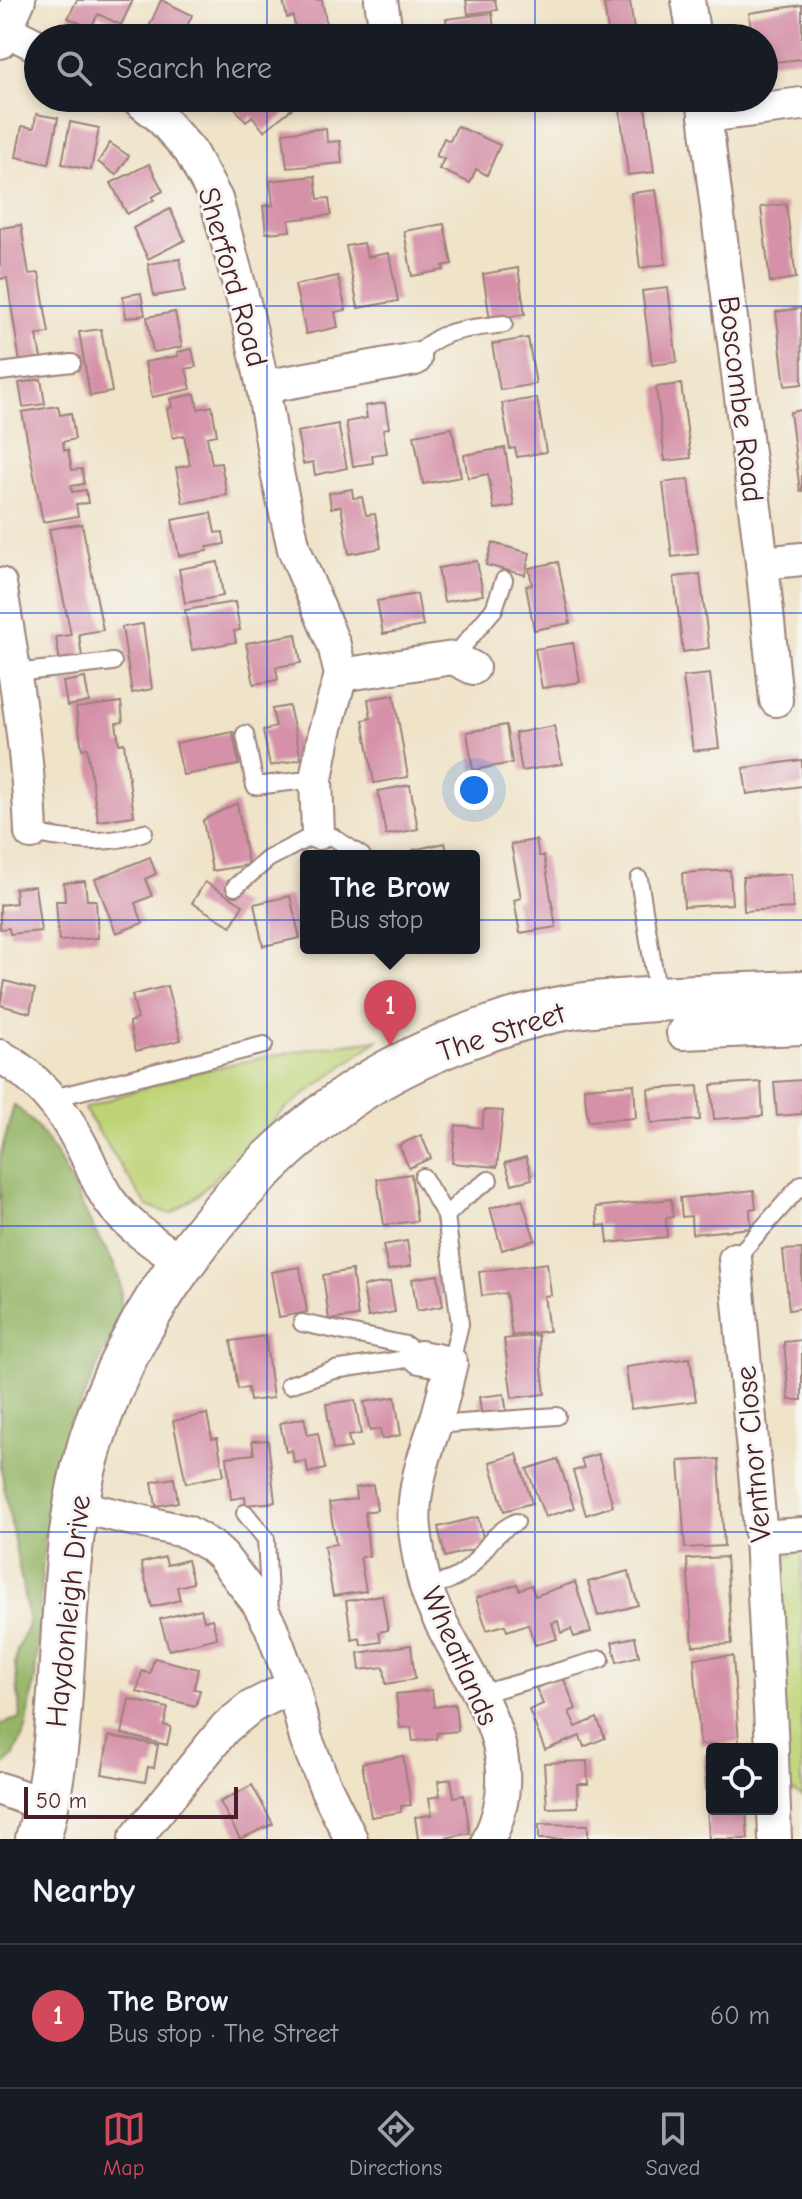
<!DOCTYPE html>
<html lang="en">
<head>
<meta charset="utf-8">
<style>
  :root { --surface:#171b24; --page:#242831; --text:#f1f3f6; --muted:#9ea1a6; --line:#363941; --accent:#d1495b }
  body { margin:0; font-family:"Comic Neue",sans-serif; background:var(--page); color:var(--text) }
  .controls { position:absolute; right:24px; bottom:24px; display:grid; overflow:hidden; border-radius:8px; box-shadow:0 4px 12px #0003 }
  .controls button { width:72px; height:72px; display:grid; place-items:center; padding:0; border:0; border-bottom:2px solid var(--line); background:var(--surface); color:var(--text); font:40px sans-serif }
  .scale { position:absolute; left:24px; bottom:20px; width:214px; box-sizing:border-box; padding-left:8px; border:4px solid #4a1f2b; border-top:0; font-size:22px; line-height:28px; white-space:nowrap; color:#4a1f2b; -webkit-text-stroke:6px #f6f6f2; paint-order:stroke }
  .you { position:absolute; left:474px; top:790px; width:28px; height:28px; margin:-20px; border:6px solid #fff; border-radius:50%; background:#1a73e8; box-shadow:0 0 0 12px #1a73e833 }
  .badge { display:grid; place-items:center; width:52px; height:52px; border-radius:50%; background:var(--accent); color:#fff; font-size:26px; font-weight:700 }
  .pin { position:absolute; translate:-50% -66px; filter:drop-shadow(0 2px 4px #0008) }
  .pin::after { content:''; position:absolute; top:42px; width:28px; height:24px; background:inherit; clip-path:polygon(0 0,100% 0,50% 100%) }
  .popup { position:absolute; left:300px; top:850px; width:180px; height:104px; box-sizing:border-box; display:grid; place-content:center; border-radius:8px; background:var(--surface); filter:drop-shadow(0 2px 6px #0005); font-size:26px; white-space:nowrap; color:var(--muted) }
  .popup b { font-size:30px; color:var(--text) }
  .popup::after { content:''; position:absolute; left:50%; top:100%; margin-left:-16px; border:16px solid transparent; border-top-color:var(--surface) }
  .list { margin:0; padding:0; list-style:none }
  h2 { display:flex; justify-content:space-between; align-items:center; height:104px; margin:0; padding:0 32px; font-size:34px }
  h2 small { font-size:26px; font-weight:400; color:var(--muted) }
  .list li { display:grid; grid-template-columns:52px 1fr auto; gap:24px; align-items:center; box-sizing:border-box; height:144px; padding:0 32px; border-top:2px solid var(--line) }
  .list b { display:block; font-size:30px; white-space:nowrap }
  .list p { margin:0; font-size:26px; white-space:nowrap; color:var(--muted) }
  .list em { font-size:26px; font-style:normal; color:var(--muted) }
  .icon { flex:none; width:44px; height:44px; fill:none; stroke:currentColor; stroke-width:2; stroke-linecap:round; stroke-linejoin:round }
  .map { position:relative; flex:none; width:802px; height:1839px; overflow:hidden }
  .search { position:absolute; background:var(--surface); box-shadow:0 4px 12px #0003; left:24px; right:24px; top:24px; height:88px; display:flex; align-items:center; gap:20px; box-sizing:border-box; padding:0 28px; border-radius:44px; color:var(--muted); font-size:30px }
  .sheet { height:248px; background:var(--surface) }
  nav { display:flex; justify-content:space-around; align-items:center; box-sizing:border-box; height:112px; border-top:2px solid var(--line); background:var(--surface); font-size:22px; color:var(--muted) }
  nav a { display:grid; justify-items:center; gap:4px }
  nav .on { color:var(--accent) }
  .map>svg:first-child { display:block }
</style>
</head>
<body>
<div class="map">
<svg width="802" height="1839" viewBox="0 0 802 1839">
  <rect width="100%" height="100%" fill="#f6f6f2"/>
  <filter id="ink" filterUnits="userSpaceOnUse"><feTurbulence type="fractalNoise" baseFrequency=".0125" numOctaves="2"/><feDisplacementMap in="SourceGraphic" scale="16" xChannelSelector="R" yChannelSelector="G"/><feConvolveMatrix kernelMatrix="1 2 1 2 8 2 1 2 1" color-interpolation-filters="sRGB"/></filter>
  <filter id="wash" filterUnits="userSpaceOnUse"><feTurbulence type="fractalNoise" baseFrequency=".006" numOctaves="4" result="noise"/><feDisplacementMap in="SourceGraphic" scale="32" xChannelSelector="R" yChannelSelector="G"/><feGaussianBlur stdDeviation="1.8" result="paint"/><feColorMatrix in="noise" values="0 0 0 0 0 0 0 0 0 0 0 0 0 0 0 0 0 1.4 0 .05"/><feComposite in="paint" operator="in"/></filter>
  <g filter="url(#wash)">
    <rect width="100%" height="100%" fill="#efe3c8"/>
    <g fill="#bed376" stroke="#847950" stroke-width="2">
      <path d="M378 1040 285 1109 198 1195 171 1214 147 1206 84 1109C177 1072 278 1051 378 1040Z"/>
      <path d="M802 1548V1797L787 1787 775 1580 787 1558Z"/>
    </g>
    <path fill="#96b567" stroke="#706a49" stroke-width="2" d="M14 1105C55 1137 71 1185 94 1230 101 1243 110 1255 116 1269 122 1285 122 1301 119 1318L71 1426 44 1542 35 1678 26 1729 13 1757 0 1769V1724L21 1718 15 1665 17 1650 29 1623 0 1463V1157Z"/>
    <g id="blocks">
      <g fill="#d591a8">
        <path d="M77 0H133L121 25 98 14 91 28 68 18Z"/>
        <path d="M161 0 192 15 182 38H144Z"/>
        <path d="M283 0H322L327 26 296 32 293 16 287 18Z"/>
        <path d="M466 0H495L497 10 468 14Z"/>
        <path d="M630 1 635 38H609L604 4Z"/>
        <path d="M802 5V59L764 63V38H752L749 13Z"/>
        <path d="M492 13 494 29 485 30 486 38H448L446 19Z"/>
        <path d="M227 98H305L264 131 252 116 246 122Z"/>
        <path d="M453 98H495V105L454 107Z"/>
        <path d="M644 98 654 172 628 175 619 101Z"/>
        <path d="M36 114 58 118 49 164 16 157 22 126 34 128Z"/>
        <path d="M70 122 99 128 91 170 62 164Z"/>
        <path d="M457 126 500 145 487 175 476 169 470 183 439 169 444 159 436 156 444 138 450 141Z"/>
        <path d="M326 128 327 142 340 141 342 163 287 168 283 133Z"/>
        <path d="M110 143 129 156 116 175 98 162Z"/>
        <path d="M149 164 163 191 152 197 154 200 127 214 111 183Z"/>
        <path d="M315 176 318 199 329 198 331 215 289 220 290 231 266 233 263 206 273 205 270 181Z"/>
        <path d="M656 190 666 264 640 268 631 193Z"/>
        <path d="M786 204 796 278 770 282 761 207Z"/>
        <path d="M170 209 185 240 148 259 133 228Z"/>
        <path d="M444 224 452 264 443 266 444 270 412 276 404 231Z"/>
        <path d="M21 225 29 274 39 273 49 333 37 335 41 359 20 363 7 278 0 279V228Z"/>
        <path d="M364 243 367 257 389 253 398 301 358 308 346 246Z"/>
        <path d="M180 259 185 291 154 296 148 264Z"/>
        <path d="M518 268 525 314 490 320 483 274Z"/>
        <path d="M338 276 346 310 335 312 338 327 306 334 295 285Z"/>
        <path d="M668 288 677 362 652 365 642 291Z"/>
        <path d="M141 293 145 315 126 318 123 296Z"/>
        <path d="M801 308 802 384 785 386 776 312Z"/>
        <path d="M175 312 182 347 153 352 147 317Z"/>
        <path d="M101 329 112 392 90 396 79 332Z"/>
        <path d="M528 338 536 384 500 390 492 344Z"/>
        <path d="M192 349 196 367 186 369 191 389 152 397 145 362 178 356 177 352Z"/>
        <path d="M41 379 45 404 23 407 19 383Z"/>
        <path d="M681 384 691 458 665 461 656 387Z"/>
        <path d="M195 394 198 409 212 406 217 435 207 437 212 464 221 463 227 495 183 503 176 468 190 465 184 435 173 438 167 409 172 407 170 399Z"/>
        <path d="M537 398 546 452 517 457 515 448 510 449 502 403Z"/>
        <path d="M385 403 389 428 383 429 387 453 372 455 373 463 353 466 346 422 367 418 365 406Z"/>
        <path d="M58 406 60 415 71 413 75 439 63 442 64 450H68L72 470 82 469 84 484 71 486 72 492 86 490 88 503 76 504 78 516 43 522 22 412Z"/>
        <path d="M802 410V491H800L790 412Z"/>
        <path d="M338 424 347 468 315 475 313 462 303 464 297 432Z"/>
        <path d="M452 428 461 477 423 484 414 435Z"/>
        <path d="M505 448 514 506 494 509 488 474 468 478 464 455Z"/>
        <path d="M689 479 698 554 672 557 663 483Z"/>
        <path d="M352 489 353 498 362 497 366 515 375 514 381 548 349 554 341 506 331 508 329 493Z"/>
        <path d="M211 513 215 533 223 532 225 544 207 547V551L179 556 172 520Z"/>
        <path d="M82 524 103 630 79 634 82 658 60 662 56 637 71 635 49 529Z"/>
        <path d="M492 543 530 553 525 575 486 565Z"/>
        <path d="M477 561 483 595 444 602 438 568Z"/>
        <path d="M218 562 223 596 185 603 179 569Z"/>
        <path d="M558 562 570 623 534 630 526 586 532 585 529 568Z"/>
        <path d="M700 574 709 648 683 652 674 577Z"/>
        <path d="M417 594 423 626 383 634 377 601Z"/>
        <path d="M235 602 240 630 234 631 236 642 192 650 185 610Z"/>
        <path d="M143 624 152 689 132 693 122 627Z"/>
        <path d="M296 634 301 663 276 667 278 680 254 684 246 643Z"/>
        <path d="M573 643 580 682 542 688 535 649Z"/>
        <path d="M710 674 719 748 693 751 683 677Z"/>
        <path d="M85 678 89 702 67 706 63 682Z"/>
        <path d="M394 695 408 777 374 783 363 720 371 718 368 699Z"/>
        <path d="M121 702 123 722 116 723 119 744 124 743 134 816 98 821 87 748 82 749 76 708Z"/>
        <path d="M289 706 301 759 270 766 263 730 276 727 272 709Z"/>
        <path d="M506 725 512 763 473 770 467 732Z"/>
        <path d="M554 726 562 764 522 771 515 733Z"/>
        <path d="M233 732 239 765 183 775 176 743Z"/>
        <path d="M802 760V786L747 794 743 768Z"/>
        <path d="M410 785 418 829 386 835 378 791Z"/>
        <path d="M237 803 248 865 212 871 203 820Z"/>
        <path d="M536 840 539 856H544L556 927 520 933 514 900 521 898 511 844Z"/>
        <path d="M445 843 448 856H414L413 850Z"/>
        <path d="M150 857 156 874 145 879 152 896 135 903 143 923 116 933 95 879Z"/>
        <path d="M730 870 732 904 684 907 682 873Z"/>
        <path d="M791 874 793 908 744 911 743 877Z"/>
        <path d="M85 881 87 900H96L98 938 59 941 56 901H65L64 883Z"/>
        <path d="M205 882 243 905 231 926 192 903Z"/>
        <path d="M35 886 41 931 10 934 9 928 0 929V905L16 903 15 888Z"/>
        <path d="M290 896 300 938 263 946 254 904Z"/>
        <path d="M5 981 35 989 30 1013 0 1005Z"/>
        <path d="M167 986 181 1040 136 1051 129 1022 138 1019 132 995Z"/>
        <path d="M802 1080V1114L777 1116 774 1082Z"/>
        <path d="M761 1082 763 1116 714 1119 711 1085Z"/>
        <path d="M634 1084 636 1118 588 1121 584 1088Z"/>
        <path d="M698 1086 700 1120 651 1123 648 1089Z"/>
        <path d="M484 1110 503 1111 497 1167 452 1163 456 1125 482 1128Z"/>
        <path d="M421 1135 431 1158 409 1168 399 1145Z"/>
        <path d="M526 1157 532 1179 512 1184 505 1163Z"/>
        <path d="M411 1174 417 1221 384 1225 377 1179Z"/>
        <path d="M754 1190 756 1208 750 1209 751 1228 692 1234 691 1216 682 1217 680 1198Z"/>
        <path d="M522 1199 535 1240 502 1250 490 1208Z"/>
        <path d="M671 1199 673 1217 666 1218 667 1237 608 1243 606 1225 598 1226 596 1207Z"/>
        <path d="M407 1241 411 1266 388 1270 383 1245Z"/>
        <path d="M802 1249V1308L789 1310 783 1250Z"/>
        <path d="M547 1263 551 1295 544 1296 549 1331 512 1336 506 1293 482 1296 479 1272Z"/>
        <path d="M300 1267 307 1312 279 1317 271 1272Z"/>
        <path d="M352 1270 358 1316 329 1320 323 1275Z"/>
        <path d="M438 1275 443 1306 417 1311 412 1279Z"/>
        <path d="M390 1282 395 1312 368 1317 363 1286Z"/>
        <path d="M538 1335 545 1394 512 1398 504 1339Z"/>
        <path d="M265 1336 273 1398 250 1401 248 1388 238 1389 231 1341Z"/>
        <path d="M802 1340V1400H789L784 1342Z"/>
        <path d="M690 1358 696 1401 631 1409 626 1367Z"/>
        <path d="M504 1394 507 1414 482 1418 479 1397Z"/>
        <path d="M395 1397 401 1435 382 1439 380 1429 370 1431 364 1402Z"/>
        <path d="M355 1400 361 1434 348 1436 351 1448 333 1450 326 1404Z"/>
        <path d="M207 1414 212 1439 217 1438 224 1475 186 1483 173 1421Z"/>
        <path d="M304 1418 308 1435 318 1433 325 1469 308 1473 306 1461 294 1463 292 1450 286 1452 280 1423Z"/>
        <path d="M268 1440 275 1502 246 1505 245 1497 231 1499 227 1457 254 1454 252 1441Z"/>
        <path d="M517 1454 532 1503 504 1511 490 1462Z"/>
        <path d="M598 1454 613 1506 586 1515 573 1471 584 1468 581 1459Z"/>
        <path d="M558 1459 574 1508 545 1517 527 1469Z"/>
        <path d="M719 1459 724 1546 685 1548 679 1461Z"/>
        <path d="M174 1478 178 1502 156 1506 152 1482Z"/>
        <path d="M373 1485 377 1510 365 1512 369 1556 360 1557 366 1591 333 1596 324 1546 336 1544 329 1503 356 1499 355 1488Z"/>
        <path d="M478 1517 485 1546 445 1557 438 1527Z"/>
        <path d="M165 1557 167 1565 187 1560 193 1583 177 1587 180 1600 152 1607 141 1563Z"/>
        <path d="M726 1557 732 1644 693 1646 687 1559Z"/>
        <path d="M628 1571 638 1605 598 1616 588 1582Z"/>
        <path d="M575 1582 591 1632 574 1637 571 1629 561 1633 558 1621 552 1623 557 1639 535 1645 528 1624 507 1631 505 1625 487 1630 476 1598 517 1584 519 1590 531 1585 535 1596Z"/>
        <path d="M382 1595 388 1630 379 1632 381 1642 361 1645 360 1638 352 1640 346 1601Z"/>
        <path d="M201 1609 204 1621 212 1619 217 1638 169 1650 160 1619Z"/>
        <path d="M635 1637 639 1656 617 1662 612 1642Z"/>
        <path d="M411 1645 415 1679 386 1684 384 1667 360 1670 358 1653Z"/>
        <path d="M733 1656 739 1743 700 1745 694 1658Z"/>
        <path d="M154 1658 198 1669 194 1689 200 1690 196 1706 137 1692 142 1671 150 1674Z"/>
        <path d="M563 1677 576 1709 569 1712 576 1727 597 1718 605 1738 584 1747 580 1736 545 1750 529 1710 543 1704 536 1688Z"/>
        <path d="M432 1690 434 1707 455 1704 458 1731 437 1733 436 1739 413 1741 411 1727 400 1728 396 1694Z"/>
        <path d="M129 1699 168 1708 164 1725 171 1727 167 1745 122 1734Z"/>
        <path d="M109 1736 158 1745 154 1768 148 1767 145 1782 102 1774Z"/>
        <path d="M403 1756 411 1805 401 1806V1812L371 1817 362 1763Z"/>
        <path d="M712 1756V1809H746L748 1839H709L704 1757Z"/>
        <path d="M587 1761 588 1784H577L578 1807 547 1808 544 1763Z"/>
        <path d="M451 1779 454 1797 464 1795 470 1833 441 1839H418L415 1817 432 1815 429 1798 440 1796 438 1781Z"/>
        <path d="M252 1785 273 1824 240 1839 220 1802Z"/>
        <path d="M539 1824 588 1825V1839H539Z"/>
      </g>
    </g>
  </g>
  <g filter="url(#ink)">
    <use href="#blocks" fill-opacity="0" stroke="#9c817a" stroke-width="2"/>
    <g fill="none" stroke-linecap="round" stroke-linejoin="round">
      <g stroke="#9c817a" stroke-width="20">
        <g id="lane">
          <path d="M415 359C436 328 469 329 504 324"/>
          <path d="M0 372 72 363"/>
          <path d="M453 658 494 609 504 580"/>
          <path d="M15 673 113 662"/>
          <path d="M245 734 255 786 316 779"/>
          <path d="M31 833C71 840 106 847 144 832"/>
          <path d="M639 879 658 996"/>
          <path d="M235 887 268 859 318 833 333 837 362 856"/>
          <path d="M53 1098 264 1045"/>
          <path d="M423 1177 446 1216 465 1197 489 1180"/>
          <path d="M446 1216 460 1324 451 1363"/>
          <path d="M735 1259 802 1184"/>
          <path d="M302 1323 406 1345 420 1357"/>
          <path d="M289 1385 334 1370 420 1357"/>
          <path d="M435 1425 557 1416"/>
          <path d="M245 1513 266 1539 270 1613"/>
          <path d="M426 1586C485 1578 474 1542 516 1522"/>
          <path d="M481 1694 601 1659"/>
        </g>
      </g>
      <g stroke="#9c817a" stroke-width="36">
        <g id="street">
          <path d="M381 0 387 38"/>
          <path d="M688 0 694 38"/>
          <path d="M6 30 38 46"/>
          <path d="M0 42 19 0"/>
          <path d="M136 98 159 116 190 151 216 199 247 314 263 387 278 477 294 549 334 645 341 675 325 731 316 779 318 833"/>
          <path d="M703 98 762 563 776 700"/>
          <path d="M705 116 802 104"/>
          <path d="M263 387 415 359"/>
          <path d="M762 563 802 559"/>
          <path d="M0 584C14 667 28 749 31 833"/>
          <path d="M341 675 453 658 473 668"/>
          <path d="M683 1033 802 1028"/>
          <path d="M0 1056C37 1077 62 1107 81 1145 91 1163 97 1183 109 1200 128 1227 156 1244 183 1263"/>
          <path d="M735 1259 761 1537 772 1749"/>
          <path d="M420 1357 451 1363C446 1383 442 1403 436 1422 424 1456 411 1493 415 1529 418 1555 423 1583 433 1606 468 1684 532 1749 489 1839"/>
          <path d="M76 1506 187 1532 211 1546 222 1556 258 1603 271 1627 293 1686 306 1739 326 1788 351 1839"/>
          <path d="M761 1537 802 1534"/>
          <path d="M772 1756 775 1839"/>
          <path d="M0 1789 45 1805"/>
          <path d="M135 1839 225 1728 251 1707 293 1686"/>
        </g>
      </g>
      <g stroke="#9c817a" stroke-width="48">
        <path id="secondary" d="M38 1839C72 1719 54 1589 84 1467 120 1323 227 1183 347 1098 402 1059 481 1028 546 1012 573 1005 603 1003 631 1001 688 996 745 995 802 993"/>
      </g>
      <use href="#lane" stroke="#fff" stroke-width="16"/>
      <use href="#street" stroke="#fff" stroke-width="32"/>
      <use href="#secondary" stroke="#fff" stroke-width="44"/>
    </g>
  </g>
  <path fill="none" stroke="#1d4ed8" stroke-width="2" stroke-opacity="0.55" d="M267 0V38M535 0V38M267 98V1839M535 98V1839M0 306H802M0 613H802M0 920H802M0 1226H802M0 1532H802"/>
  <g text-anchor="middle" stroke-width="6" stroke-linejoin="round" paint-order="stroke">
    <g font-size="30" fill="#4a1f2b" stroke="#f6f6f2">
      <text transform="translate(233 277) rotate(74)" y="10">Sherford Road</text>
      <text transform="translate(741 399) rotate(83)" y="10">Boscombe Road</text>
      <text transform="translate(501 1032) rotate(-18)" y="10">The Street</text>
      <text transform="translate(753 1454) rotate(-95)" y="10">Ventnor Close</text>
      <text transform="translate(68 1611) rotate(-84)" y="10">Haydonleigh Drive</text>
      <text transform="translate(460 1656) rotate(66)" y="10">Wheatlands</text>
    </g>
  </g>
</svg>
<div class="controls">
<button><svg class="icon" aria-label="locate" viewBox="0 0 24 24"><circle cx="12" cy="12" r="6"/><path d="M12 2v4M12 18v4M2 12h4M18 12h4"/></svg></button>
</div>
<div class="scale">50 m</div>
<div class="you"></div>
<div class="pin badge" style="left:390px;top:1046px">1</div>
<div class="popup"><b>The Brow</b>Bus stop</div>
<div class="search"><svg class="icon" aria-label="search" viewBox="0 0 24 24"><circle cx="10" cy="10" r="6"/><path d="M15 15l6 6"/></svg>Search here</div>
</div>
<section class="sheet">
<h2>Nearby<small></small></h2>
<ul class="list">
<li><span class="badge">1</span><div><b>The Brow</b><p>Bus stop · The Street</p></div><em>60 m</em></li>
</ul>
</section>
<nav>
<a class="on"><svg class="icon" aria-label="map" viewBox="0 0 24 24"><path d="M3 6l6-2 6 2 6-2v14l-6 2-6-2-6 2zM9 4v14M15 6v14"/></svg>Map</a>
<a><svg class="icon" aria-label="directions" viewBox="0 0 24 24"><path d="M12 3l9 9-9 9-9-9zM9 14v-3h6M13 9l2 2-2 2"/></svg>Directions</a>
<a><svg class="icon" aria-label="saved" viewBox="0 0 24 24"><path d="M7 4h10v16l-5-4-5 4z"/></svg>Saved</a>
</nav>
</body>
</html>
